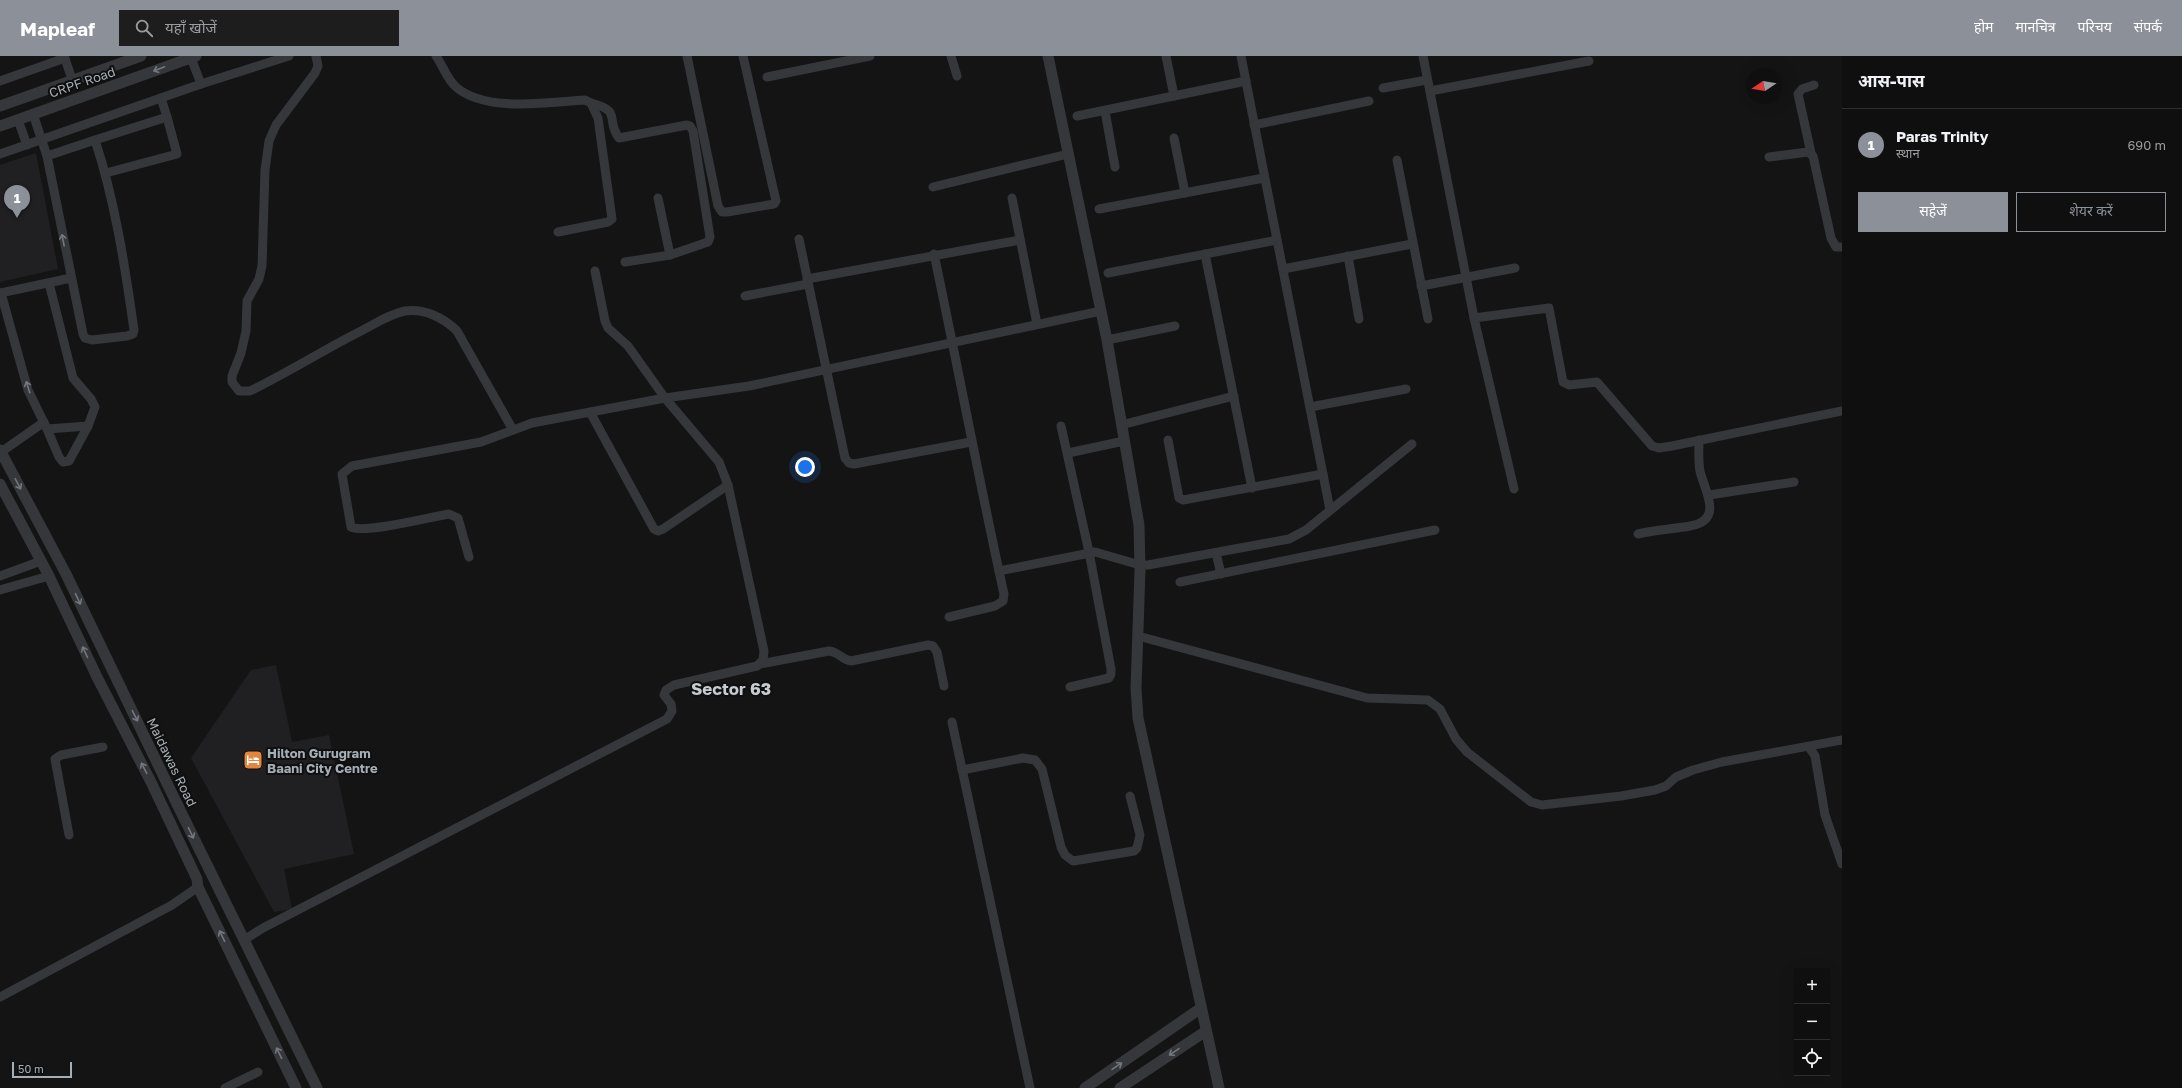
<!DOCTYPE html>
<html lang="hi">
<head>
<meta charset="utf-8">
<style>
  :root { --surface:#0f0f10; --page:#1d1d1e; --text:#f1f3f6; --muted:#9b9c9f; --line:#2f2f30; --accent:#8c9099 }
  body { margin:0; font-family:"Golos Text","Noto Sans Devanagari",sans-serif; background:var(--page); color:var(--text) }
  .controls { position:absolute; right:12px; bottom:12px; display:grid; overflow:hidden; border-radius:0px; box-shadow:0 4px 16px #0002 }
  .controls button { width:36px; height:36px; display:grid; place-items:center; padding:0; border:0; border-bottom:1px solid var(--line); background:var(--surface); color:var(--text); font:20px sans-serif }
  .compass { position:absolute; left:1746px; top:12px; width:36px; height:36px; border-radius:50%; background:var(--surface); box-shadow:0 4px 16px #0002; rotate:258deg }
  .scale { position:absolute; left:12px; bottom:10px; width:60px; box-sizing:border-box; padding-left:4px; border:2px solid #a6aeb5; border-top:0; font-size:11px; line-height:14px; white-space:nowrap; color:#a6aeb5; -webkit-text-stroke:3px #0f0f10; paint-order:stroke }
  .you { position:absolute; left:805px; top:411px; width:14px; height:14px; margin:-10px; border:3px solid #fff; border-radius:50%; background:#1a73e8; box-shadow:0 0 0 6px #1a73e833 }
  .badge { display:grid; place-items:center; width:26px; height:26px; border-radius:50%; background:var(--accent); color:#fff; font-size:13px; font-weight:700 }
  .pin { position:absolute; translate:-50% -33px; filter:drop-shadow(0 1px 2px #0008) }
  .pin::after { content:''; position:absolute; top:21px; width:14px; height:12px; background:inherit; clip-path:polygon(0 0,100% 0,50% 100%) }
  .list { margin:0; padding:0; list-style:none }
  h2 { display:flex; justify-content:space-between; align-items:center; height:52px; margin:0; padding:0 16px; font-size:17px }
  h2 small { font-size:13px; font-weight:400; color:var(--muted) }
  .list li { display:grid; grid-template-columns:26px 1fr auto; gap:12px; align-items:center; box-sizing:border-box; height:72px; padding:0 16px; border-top:1px solid var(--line) }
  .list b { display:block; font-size:15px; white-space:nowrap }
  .list p { margin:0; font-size:13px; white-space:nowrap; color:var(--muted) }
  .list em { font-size:13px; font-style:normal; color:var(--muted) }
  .actions { display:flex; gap:8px; padding:12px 16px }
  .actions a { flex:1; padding:9px 0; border:1px solid var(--accent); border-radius:0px; text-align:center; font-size:14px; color:var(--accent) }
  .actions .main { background:var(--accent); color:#fff }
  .icon { flex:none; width:22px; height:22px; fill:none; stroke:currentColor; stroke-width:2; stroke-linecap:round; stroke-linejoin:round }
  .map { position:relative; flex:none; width:1842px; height:1032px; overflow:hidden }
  header { display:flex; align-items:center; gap:24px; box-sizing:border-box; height:56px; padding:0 20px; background:var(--accent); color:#fff }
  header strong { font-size:19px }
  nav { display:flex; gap:22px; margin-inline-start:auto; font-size:14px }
  .search { width:280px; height:36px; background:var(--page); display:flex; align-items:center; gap:10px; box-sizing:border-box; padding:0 14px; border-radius:0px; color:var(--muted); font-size:15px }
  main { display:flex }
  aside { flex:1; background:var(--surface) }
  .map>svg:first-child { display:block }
</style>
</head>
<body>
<header>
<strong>Mapleaf</strong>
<div class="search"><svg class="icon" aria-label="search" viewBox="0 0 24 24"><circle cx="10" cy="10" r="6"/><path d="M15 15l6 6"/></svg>यहाँ खोजें</div>
<nav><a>होम</a><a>मानचित्र</a><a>परिचय</a><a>संपर्क</a></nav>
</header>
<main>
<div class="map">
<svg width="1842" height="1032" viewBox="0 0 1842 1032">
  <rect width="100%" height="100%" fill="#141415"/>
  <g fill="#202022">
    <path d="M36 97 58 213 0 226V109Z"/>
    <path d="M276 609 292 686 329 679 354 798 284 813 292 853 274 856 191 702 251 614Z"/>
  </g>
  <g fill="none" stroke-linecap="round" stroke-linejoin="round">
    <g stroke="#35373a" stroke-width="9">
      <path d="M64 0 72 23"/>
      <path d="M316 0 318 10 315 17 276 69 269 85 265 114 262 210 259 223 247 245 246 275 241 297 232 320V326L239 335H250C289 316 325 293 363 274 376 267 390 258 405 255 424 252 444 262 457 275L513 374"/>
      <path d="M436 0C443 10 447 23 456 31 486 57 549 46 585 44L591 47 598 62 612 163 608 166 558 176"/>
      <path d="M687 0 718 150 722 156H727L774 148 776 145 743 0"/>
      <path d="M951 0 957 20"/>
      <path d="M1166 0 1174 40"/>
      <path d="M1241 0 1330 454"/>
      <path d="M1423 0 1474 262 1514 433"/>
      <path d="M191 2 201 28 289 0"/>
      <path d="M767 21 870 0"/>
      <path d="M0 25 65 2"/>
      <path d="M1383 32 1427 24"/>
      <path d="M1430 35 1589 5"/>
      <path d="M161 42 167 61"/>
      <path d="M591 47C623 55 605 64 619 82L687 69 690 70 693 75 710 181 708 186 670 199 625 206"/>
      <path d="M1105 55 1115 111"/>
      <path d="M33 58 47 100 83 278 85 282 92 284 127 280 133 278 134 274C125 210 115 145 95 84L47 100"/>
      <path d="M1077 60 1246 25"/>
      <path d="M18 64 27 89"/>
      <path d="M1254 69 1369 45"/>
      <path d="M1174 82 1185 137"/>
      <path d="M95 84 167 61 177 98 106 117"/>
      <path d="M1811 97 1798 38 1802 33 1814 29"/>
      <path d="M0 98 201 28"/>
      <path d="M1769 101 1808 96 1813 100 1831 182 1836 191H1842"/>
      <path d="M1397 104 1428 263"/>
      <path d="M933 131 1068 98"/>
      <path d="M658 142 670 199"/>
      <path d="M1012 142 1037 268"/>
      <path d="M1099 153 1264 122"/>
      <path d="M799 183 845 402 849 407 854 408 971 386"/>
      <path d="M934 198C958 311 979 425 1004 538L1003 545 995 550 949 561"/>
      <path d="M1205 198 1252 432"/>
      <path d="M1348 200 1359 263"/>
      <path d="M1283 213 1412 188"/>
      <path d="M1108 217 1277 184"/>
      <path d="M807 223 1020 184"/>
      <path d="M1421 230 1515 212"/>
      <path d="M0 237 71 222"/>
      <path d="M1 237 28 334 47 373 88 370"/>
      <path d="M745 240 808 228"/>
      <path d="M1474 262 1549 252 1563 326 1569 329 1597 326 1652 390 1659 392 1672 390 1842 355"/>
      <path d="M1107 284 1175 270"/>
      <path d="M1310 351 1406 333"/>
      <path d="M590 356 654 473 658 475 663 473 728 429"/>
      <path d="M1121 369 1234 340"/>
      <path d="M1061 370 1089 496 1111 613V618L1109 622 1070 631"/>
      <path d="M47 373 59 401 63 406 69 405 88 370 95 351 91 343 73 322 49 227"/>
      <path d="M1168 384 1179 442 1183 444 1323 418"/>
      <path d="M1 396 44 366"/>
      <path d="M1068 397 1124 385"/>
      <path d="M1709 439 1794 426"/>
      <path d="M1638 478C1655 474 1673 473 1690 470 1725 464 1704 434 1700 415 1698 405 1699 394 1699 384"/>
      <path d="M1216 497 1221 518"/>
      <path d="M469 501 458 462 449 458C431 461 364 478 351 471L342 418 352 410 481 386 532 367 665 342 749 330 1101 255"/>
      <path d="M999 515 1095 496 1140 509H1148L1289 483 1306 474 1412 388"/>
      <path d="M0 520 41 505"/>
      <path d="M1180 526 1435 474"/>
      <path d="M0 534 49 520"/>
      <path d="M1138 580 1367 642 1428 644 1440 653 1456 683 1467 696 1531 746 1542 749 1621 740 1655 734 1666 730 1676 721 1693 714 1722 706 1842 684"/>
      <path d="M760 608 829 595C839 596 842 604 851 605L928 589 933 590 937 596 944 630"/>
      <path d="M952 666 1030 1032"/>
      <path d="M1809 691 1815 700 1825 759 1842 808"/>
      <path d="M962 714 1023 702 1035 704 1042 713 1061 791 1065 799 1073 805 1134 795 1137 792 1140 779 1130 740"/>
      <path d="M69 779 55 703 61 699 103 691"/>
      <path d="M244 884 263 872 667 663 672 655 671 648 664 639 666 634 674 629 757 610 763 604 764 595 728 429 719 406 665 342 628 290 608 272 605 265 595 215"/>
      <path d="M0 941 172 849 198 831"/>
      <path d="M225 1032 258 1016"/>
    </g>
    <g stroke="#35373a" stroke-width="11">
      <path d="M1048 0 1107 284 1139 469 1140 514 1136 632 1138 662 1219 1032"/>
      <path d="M0 50 141 0"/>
      <path d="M0 70 196 0"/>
      <path d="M0 394 66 518 177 748 317 1032"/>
      <path d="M0 428 49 520 97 621 151 726 197 823 198 831 296 1032"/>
      <path d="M1085 1032 1201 952"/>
      <path d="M1120 1032 1206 975"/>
    </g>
  </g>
  <defs><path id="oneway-shaft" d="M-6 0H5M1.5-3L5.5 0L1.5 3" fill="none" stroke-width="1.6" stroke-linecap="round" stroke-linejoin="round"/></defs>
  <g stroke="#73787e">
    <use href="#oneway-shaft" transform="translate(159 13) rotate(159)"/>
    <use href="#oneway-shaft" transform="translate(63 184) rotate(-101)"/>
    <use href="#oneway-shaft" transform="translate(28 331) rotate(-108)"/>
    <use href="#oneway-shaft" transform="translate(18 428) rotate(62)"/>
    <use href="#oneway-shaft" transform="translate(78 543) rotate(65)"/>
    <use href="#oneway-shaft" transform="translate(85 596) rotate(-115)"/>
    <use href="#oneway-shaft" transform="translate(135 660) rotate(63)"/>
    <use href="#oneway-shaft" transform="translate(144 712) rotate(-117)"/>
    <use href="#oneway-shaft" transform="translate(191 777) rotate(64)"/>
    <use href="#oneway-shaft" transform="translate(222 880) rotate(-116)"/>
    <use href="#oneway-shaft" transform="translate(1174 996) rotate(146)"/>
    <use href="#oneway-shaft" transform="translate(279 997) rotate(-116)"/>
    <use href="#oneway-shaft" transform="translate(1117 1010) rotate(-34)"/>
  </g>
  <defs>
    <g id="hotel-square" transform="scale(1)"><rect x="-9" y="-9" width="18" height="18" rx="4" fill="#e5843b" stroke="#0f0f10"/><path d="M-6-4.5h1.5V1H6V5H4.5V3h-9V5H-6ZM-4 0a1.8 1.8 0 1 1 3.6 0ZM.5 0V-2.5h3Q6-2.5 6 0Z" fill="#fff"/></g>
  </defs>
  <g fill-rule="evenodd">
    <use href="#hotel-square" x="253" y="704"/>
  </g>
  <g text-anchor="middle" stroke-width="4" stroke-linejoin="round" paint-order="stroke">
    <g font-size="13" fill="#a6aeb5" stroke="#0f0f10">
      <text transform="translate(82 26) rotate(-19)" y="5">CRPF Road</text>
      <text transform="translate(172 706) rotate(64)" y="5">Maidawas Road</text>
    </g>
    <g font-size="13" font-weight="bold" fill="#a6aeb5" stroke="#0f0f10" text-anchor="start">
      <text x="267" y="702">Hilton Gurugram<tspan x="267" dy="15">Baani City Centre</tspan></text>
    </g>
    <g font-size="17" font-weight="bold" fill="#c7ccd1" stroke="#0f0f10">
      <text x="731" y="639">Sector 63</text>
    </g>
  </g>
</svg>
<div class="controls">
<button>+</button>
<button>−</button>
<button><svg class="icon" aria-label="locate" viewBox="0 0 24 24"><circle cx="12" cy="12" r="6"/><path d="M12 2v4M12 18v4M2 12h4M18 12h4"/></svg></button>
</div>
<svg class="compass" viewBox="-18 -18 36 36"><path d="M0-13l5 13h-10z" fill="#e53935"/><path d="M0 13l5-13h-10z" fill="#9b9c9f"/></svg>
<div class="scale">50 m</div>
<div class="you"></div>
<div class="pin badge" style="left:17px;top:162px">1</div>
</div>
<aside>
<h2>आस-पास<small></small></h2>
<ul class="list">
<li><span class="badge">1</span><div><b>Paras Trinity</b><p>स्थान</p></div><em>690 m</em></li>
</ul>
<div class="actions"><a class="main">सहेजें</a><a>शेयर करें</a></div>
</aside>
</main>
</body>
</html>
